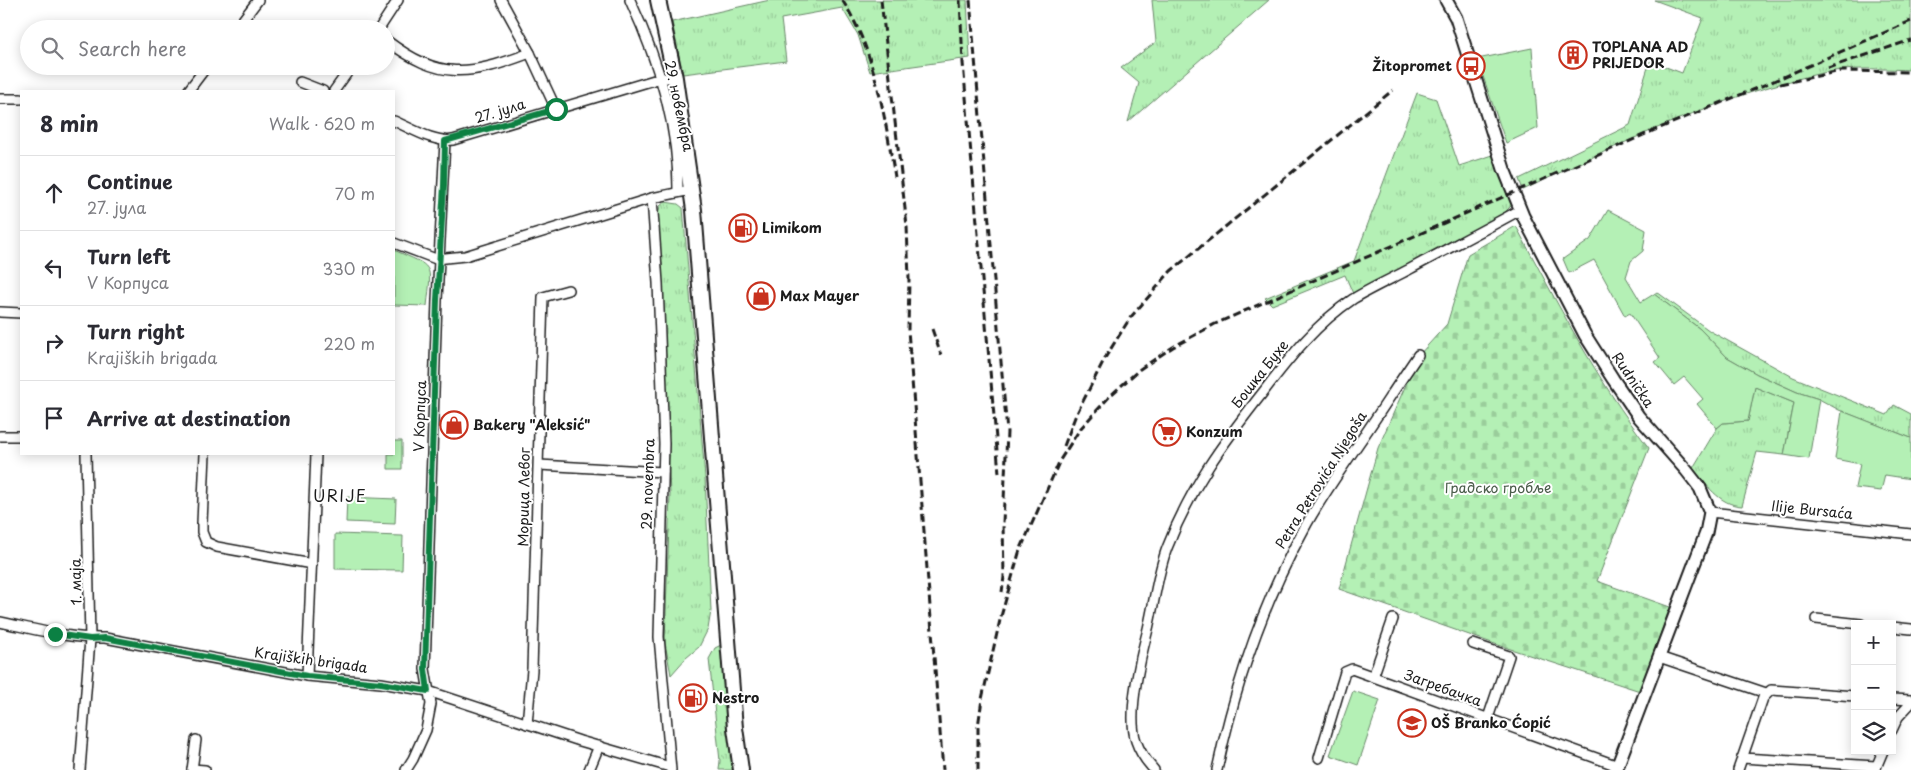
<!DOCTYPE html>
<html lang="en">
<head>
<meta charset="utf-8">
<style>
  :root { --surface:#fff; --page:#f2f2f3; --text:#2b2b33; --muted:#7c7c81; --line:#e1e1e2 }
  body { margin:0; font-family:"Playpen Sans",sans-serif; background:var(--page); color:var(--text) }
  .controls { position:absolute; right:15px; bottom:15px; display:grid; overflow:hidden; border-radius:0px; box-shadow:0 2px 12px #0003 }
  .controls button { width:45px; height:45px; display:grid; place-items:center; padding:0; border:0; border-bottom:1px solid var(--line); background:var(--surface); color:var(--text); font:25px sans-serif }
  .stop { position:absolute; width:15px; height:15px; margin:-11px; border:4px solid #0b8043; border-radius:50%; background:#fff }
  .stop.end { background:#0b8043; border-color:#fff; box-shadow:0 1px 5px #0008 }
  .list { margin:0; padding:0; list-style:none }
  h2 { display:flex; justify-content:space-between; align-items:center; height:65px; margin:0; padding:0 20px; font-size:21px }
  h2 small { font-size:16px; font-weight:400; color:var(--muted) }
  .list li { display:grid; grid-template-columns:32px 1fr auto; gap:15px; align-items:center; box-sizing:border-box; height:75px; padding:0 20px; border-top:1px solid var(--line) }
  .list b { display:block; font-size:19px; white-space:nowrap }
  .list p { margin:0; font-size:16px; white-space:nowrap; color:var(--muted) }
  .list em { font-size:16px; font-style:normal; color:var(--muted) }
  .icon { flex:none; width:28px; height:28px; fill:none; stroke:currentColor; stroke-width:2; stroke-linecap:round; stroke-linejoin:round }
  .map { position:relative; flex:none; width:1911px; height:770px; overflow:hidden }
  .search { position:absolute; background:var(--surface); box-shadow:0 2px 12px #0003; left:20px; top:20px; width:375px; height:55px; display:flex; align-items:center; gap:12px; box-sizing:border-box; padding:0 18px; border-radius:28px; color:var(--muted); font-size:19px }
  .panel { position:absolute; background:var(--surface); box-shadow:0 2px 12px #0003; left:20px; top:90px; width:375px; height:365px; border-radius:0px }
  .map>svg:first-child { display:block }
</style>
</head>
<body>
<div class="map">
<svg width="1911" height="770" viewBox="0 0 1911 770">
  <defs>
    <pattern id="grass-tufts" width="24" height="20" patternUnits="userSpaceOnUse" patternTransform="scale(1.25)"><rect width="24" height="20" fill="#b4f0b5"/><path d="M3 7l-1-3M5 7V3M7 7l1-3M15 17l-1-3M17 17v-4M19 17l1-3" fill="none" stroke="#9acd9b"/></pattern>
    <pattern id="cemetery-stones" width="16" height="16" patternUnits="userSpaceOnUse" patternTransform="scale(1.25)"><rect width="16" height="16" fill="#b4f0b5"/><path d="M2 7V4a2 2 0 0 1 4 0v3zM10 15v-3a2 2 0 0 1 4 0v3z" fill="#9acd9b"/></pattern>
  </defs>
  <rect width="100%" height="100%" fill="#fff"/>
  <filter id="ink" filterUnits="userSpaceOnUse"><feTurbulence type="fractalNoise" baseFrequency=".02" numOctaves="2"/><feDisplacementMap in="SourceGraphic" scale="10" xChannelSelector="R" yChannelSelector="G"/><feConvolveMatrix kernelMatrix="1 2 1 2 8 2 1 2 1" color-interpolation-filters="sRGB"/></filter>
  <g filter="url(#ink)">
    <g fill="url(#grass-tufts)" stroke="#688668">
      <path d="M770 0H967L970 58 870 72 858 35 842 8 781 19 786 61 683 74 672 22Z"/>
      <path d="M1152 0H1269L1128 122 1139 83 1121 68 1156 42Z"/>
      <path d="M1654 0H1911V70C1888 69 1865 68 1843 70 1819 72 1795 80 1772 86 1686 111 1604 152 1523 190L1519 179 1630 125 1650 61 1682 73 1703 18Z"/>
      <path d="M1417 93 1436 99 1459 166 1493 155 1514 203 1497 220 1354 296 1345 275 1272 305 1265 298 1354 261Z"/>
      <path d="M665 202 678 204 683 208 705 478 711 611 708 629 699 647 686 658 671 675 665 643 670 494 657 219 660 206Z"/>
      <path d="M1657 292 1710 331 1793 377 1887 415 1894 405 1911 414V438L1839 410 1819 399 1797 392 1757 374 1727 357 1700 329 1654 294Z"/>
      <path d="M1755 387 1794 403 1784 455 1757 452 1742 506C1719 505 1706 484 1693 468L1717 428 1723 423 1748 421Z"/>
      <path d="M723 644 734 770H719L720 761 709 659 715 648Z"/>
    </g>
    <path fill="url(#cemetery-stones)" stroke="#688668" d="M1516 226C1557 303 1596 379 1649 448L1597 581 1670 607 1640 691 1492 643 1339 589 1378 448 1419 355 1447 324 1468 254Z"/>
    <g fill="#b4f0b5" stroke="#688668">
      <path d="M1532 48 1538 128 1506 143 1477 59Z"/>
      <path d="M1608 210 1646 230 1643 251 1631 261 1626 277 1641 302 1654 294 1700 329 1727 357 1757 374 1797 392 1819 399 1809 459 1784 455 1794 403 1755 387 1748 421 1723 423 1717 428 1697 404 1703 399 1684 377 1674 385 1655 362 1660 358 1630 313 1625 316 1594 260 1569 273 1563 259 1590 240Z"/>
      <path d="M394 250C434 268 432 262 427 306L394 305Z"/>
      <path d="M1842 411 1911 438V479L1885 475 1881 491 1855 488 1860 464 1835 459Z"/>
      <path d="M394 441H402V469H388V454H394Z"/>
      <path d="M347 497 396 499 395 524 346 522Z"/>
      <path d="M335 534 403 536 402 570 335 569Z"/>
      <path d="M1353 691 1380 700 1358 765 1330 755Z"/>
    </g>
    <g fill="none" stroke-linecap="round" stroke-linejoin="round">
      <g stroke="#1c1c1c" stroke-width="12">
        <g id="minor">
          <path d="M501 0 530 53 556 109"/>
          <path d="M630 0C658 60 679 125 678 192"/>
          <path d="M236 29 258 0"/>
          <path d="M379 29 398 0"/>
          <path d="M386 40C440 81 469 76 530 53"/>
          <path d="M300 82 323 91"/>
          <path d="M188 91 207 66"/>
          <path d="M334 91 352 66"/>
          <path d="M0 99H21"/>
          <path d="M394 121C411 128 434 143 453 140L661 78H675"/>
          <path d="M652 198 658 283 664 444 659 637 671 770"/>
          <path d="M394 243 436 259 465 256 652 198 691 190"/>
          <path d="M0 312 21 313"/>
          <path d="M0 436H21"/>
          <path d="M205 454 202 523V532L206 542 217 547 312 564"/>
          <path d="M539 465 663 472"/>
          <path d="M1710 512 1911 534"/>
          <path d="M1816 619 1861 624"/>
          <path d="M0 622C34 629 70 639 105 638L307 676 381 683 428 691 580 741 670 767"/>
          <path d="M1892 627 1911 629"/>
          <path d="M1473 644 1509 656 1488 718"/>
          <path d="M1659 657 1766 693"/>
          <path d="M307 676 316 454"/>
          <path d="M1373 677 1393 619"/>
          <path d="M1892 699 1911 700"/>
          <path d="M527 724 532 670 543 297 568 290"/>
          <path d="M1892 730 1898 717 1911 703"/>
          <path d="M1319 758 1345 672 1352 669 1618 766"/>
          <path d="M1742 758 1876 766"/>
          <path d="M192 769 205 770"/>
          <path d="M80 770 90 639 86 454"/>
          <path d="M192 770 196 740"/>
          <path d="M406 770 413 759 426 730 431 704 425 669 437 300 445 141"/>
          <path d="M589 770 599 746"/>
          <path d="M1154 770C1146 761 1140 753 1136 741 1127 715 1140 660 1147 633 1154 605 1157 575 1167 548 1191 486 1223 443 1264 391 1290 357 1317 323 1353 299 1371 288 1391 279 1410 269 1447 249 1484 230 1520 210"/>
          <path d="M1217 770C1235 686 1262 605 1304 529 1320 499 1340 471 1359 443 1379 414 1398 384 1418 355"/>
          <path d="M1738 770 1763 698 1771 690 1855 696"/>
          <path d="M1875 770 1883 751"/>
        </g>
      </g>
      <g stroke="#1c1c1c" stroke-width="15">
        <path id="tertiary" d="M1446 0 1456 18 1504 169 1523 216 1585 335 1613 379 1639 417 1686 470 1700 488 1710 512 1706 533 1616 770"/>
      </g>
      <g stroke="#1c1c1c" stroke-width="18">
        <path id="primary" d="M658 0 675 78 694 210 735 728 741 770"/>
      </g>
      <use href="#minor" stroke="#fff" stroke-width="9"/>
      <use href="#tertiary" stroke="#fff" stroke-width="11"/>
      <use href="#primary" stroke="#fff" stroke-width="14"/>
      <g stroke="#1c1c1c" stroke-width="3" stroke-dasharray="8 4" stroke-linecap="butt">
        <path d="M842 0C875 49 885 119 895 177"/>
        <path d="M881 0 907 226 909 279 908 330 943 770"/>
        <path d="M960 0 963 63 999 473"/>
        <path d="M970 0 1007 432 1003 523 1004 577 1002 592"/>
        <path d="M1828 68 1911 40"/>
        <path d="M1780 84 1841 71 1911 72"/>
        <path d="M932 329 941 355"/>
        <path d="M1064 446 1075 417 1105 358 1130 318 1171 271 1393 90"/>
        <path d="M978 770V727L982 699 1000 620 1019 553 1060 460 1080 429 1111 395 1140 369 1173 347 1215 324 1655 130 1776 80 1911 21"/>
      </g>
    </g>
  </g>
  <g fill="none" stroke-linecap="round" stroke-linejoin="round" filter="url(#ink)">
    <path stroke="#0b8043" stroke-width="6" d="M55 634 90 639 105 638 307 676 381 683 428 691 425 669 437 300 444 186 445 141 556 109"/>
  </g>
  <defs>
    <g id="building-ring" transform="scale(1.4375)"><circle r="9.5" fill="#fff" stroke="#c8321e" stroke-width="1.5"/><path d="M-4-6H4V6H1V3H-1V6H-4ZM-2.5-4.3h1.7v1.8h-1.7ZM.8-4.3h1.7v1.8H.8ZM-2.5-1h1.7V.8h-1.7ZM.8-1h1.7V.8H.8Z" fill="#c8321e"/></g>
    <g id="bus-ring" transform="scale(1.4375)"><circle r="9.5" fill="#fff" stroke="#c8321e" stroke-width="1.5"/><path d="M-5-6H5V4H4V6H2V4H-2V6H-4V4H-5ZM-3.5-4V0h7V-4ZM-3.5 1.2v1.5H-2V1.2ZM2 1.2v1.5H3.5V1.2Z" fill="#c8321e"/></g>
    <g id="fuel-ring" transform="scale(1.4375)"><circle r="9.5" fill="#fff" stroke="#c8321e" stroke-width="1.5"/><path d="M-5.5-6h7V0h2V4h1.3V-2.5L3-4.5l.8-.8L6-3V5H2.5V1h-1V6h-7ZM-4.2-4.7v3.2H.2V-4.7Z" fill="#c8321e"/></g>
    <g id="shop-ring" transform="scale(1.4375)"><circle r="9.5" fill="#fff" stroke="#c8321e" stroke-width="1.5"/><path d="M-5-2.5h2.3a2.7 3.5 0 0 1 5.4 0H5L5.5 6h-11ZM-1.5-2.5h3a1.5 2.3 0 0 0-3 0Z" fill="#c8321e"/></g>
    <g id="supermarket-ring" transform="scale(1.4375)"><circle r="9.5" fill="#fff" stroke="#c8321e" stroke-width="1.5"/><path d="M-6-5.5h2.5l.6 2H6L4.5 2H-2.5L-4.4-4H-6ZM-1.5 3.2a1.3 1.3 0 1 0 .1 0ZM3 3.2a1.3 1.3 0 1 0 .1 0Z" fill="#c8321e"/></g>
    <g id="school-ring" transform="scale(1.4375)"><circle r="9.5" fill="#fff" stroke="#c8321e" stroke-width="1.5"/><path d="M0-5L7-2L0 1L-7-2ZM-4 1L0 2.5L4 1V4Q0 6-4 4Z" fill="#c8321e"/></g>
  </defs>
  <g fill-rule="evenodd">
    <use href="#building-ring" x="1573" y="55"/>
    <use href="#bus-ring" x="1471" y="66"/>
    <use href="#fuel-ring" x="743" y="228"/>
    <use href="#shop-ring" x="761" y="296"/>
    <use href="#shop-ring" x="454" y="425"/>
    <use href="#supermarket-ring" x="1167" y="432"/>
    <use href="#fuel-ring" x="693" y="698"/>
    <use href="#school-ring" x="1412" y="723"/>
  </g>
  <g text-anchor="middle" stroke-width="4" stroke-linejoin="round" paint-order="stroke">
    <g font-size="14" font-weight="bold" fill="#1c1c1c" stroke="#fff" text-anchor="start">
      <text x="1592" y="52">TOPLANA AD<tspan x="1592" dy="16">PRIJEDOR</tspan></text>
      <text x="1452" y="71" text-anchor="end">Žitopromet</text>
      <text x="762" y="233">Limikom</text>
      <text x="780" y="301">Max Mayer</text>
      <text x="473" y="430">Bakery "Aleksić"</text>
      <text x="1186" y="437">Konzum</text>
      <text x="712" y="703">Nestro</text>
      <text x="1431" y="728">OŠ Branko Ćopić</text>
    </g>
    <g font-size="14" fill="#1c1c1c" stroke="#fff">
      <text transform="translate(679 106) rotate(78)" y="5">29. новембра</text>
      <text transform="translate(500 111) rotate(-17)" y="5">27. јула</text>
      <text transform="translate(1260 374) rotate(-52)" y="5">Бошка Бухе</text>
      <text transform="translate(1633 380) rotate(56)" y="5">Rudnička</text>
      <text transform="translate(420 416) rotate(-88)" y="5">V Корпуса</text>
      <text transform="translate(1321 480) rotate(-58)" y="5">Petra Petrovića Njegoša</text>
      <text transform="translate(648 484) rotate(-88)" y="5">29. novembra</text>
      <text transform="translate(524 497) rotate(-89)" y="5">Морица Левог</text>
      <text transform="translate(1812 510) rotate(6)" y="5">Ilije Bursaća</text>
      <text transform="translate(76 582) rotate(-91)" y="5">1. маја</text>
      <text transform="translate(311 660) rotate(8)" y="5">Krajiških brigada</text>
      <text transform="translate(1443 688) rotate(20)" y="5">Загребачка</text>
    </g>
    <g font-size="14" fill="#4a5c4a" stroke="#fff">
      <text x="1498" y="493">Градско гробље</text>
    </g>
    <g font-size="16" letter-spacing="1" fill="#1c1c1c" stroke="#fff">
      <text x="340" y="502">URIJE</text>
    </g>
  </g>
</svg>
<div class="controls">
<button>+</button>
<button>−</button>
<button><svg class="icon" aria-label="layers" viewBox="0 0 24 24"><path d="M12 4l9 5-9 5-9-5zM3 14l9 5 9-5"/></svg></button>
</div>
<div class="stop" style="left:556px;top:109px"></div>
<div class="stop end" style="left:55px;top:634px"></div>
<div class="search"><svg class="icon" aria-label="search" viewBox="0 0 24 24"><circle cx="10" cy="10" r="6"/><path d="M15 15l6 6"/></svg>Search here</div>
<section class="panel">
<h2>8 min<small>Walk · 620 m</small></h2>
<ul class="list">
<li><svg class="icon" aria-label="ahead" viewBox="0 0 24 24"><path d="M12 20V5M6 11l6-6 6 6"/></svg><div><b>Continue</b><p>27. јула</p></div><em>70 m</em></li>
<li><svg class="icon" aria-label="left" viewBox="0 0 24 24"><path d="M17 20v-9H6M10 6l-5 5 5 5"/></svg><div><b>Turn left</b><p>V Корпуса</p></div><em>330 m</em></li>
<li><svg class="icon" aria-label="right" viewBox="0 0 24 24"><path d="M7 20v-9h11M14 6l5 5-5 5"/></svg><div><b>Turn right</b><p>Krajiških brigada</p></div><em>220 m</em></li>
<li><svg class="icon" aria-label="arrive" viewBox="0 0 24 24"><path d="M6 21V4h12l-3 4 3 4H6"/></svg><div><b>Arrive at destination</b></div></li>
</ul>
</section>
</div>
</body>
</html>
